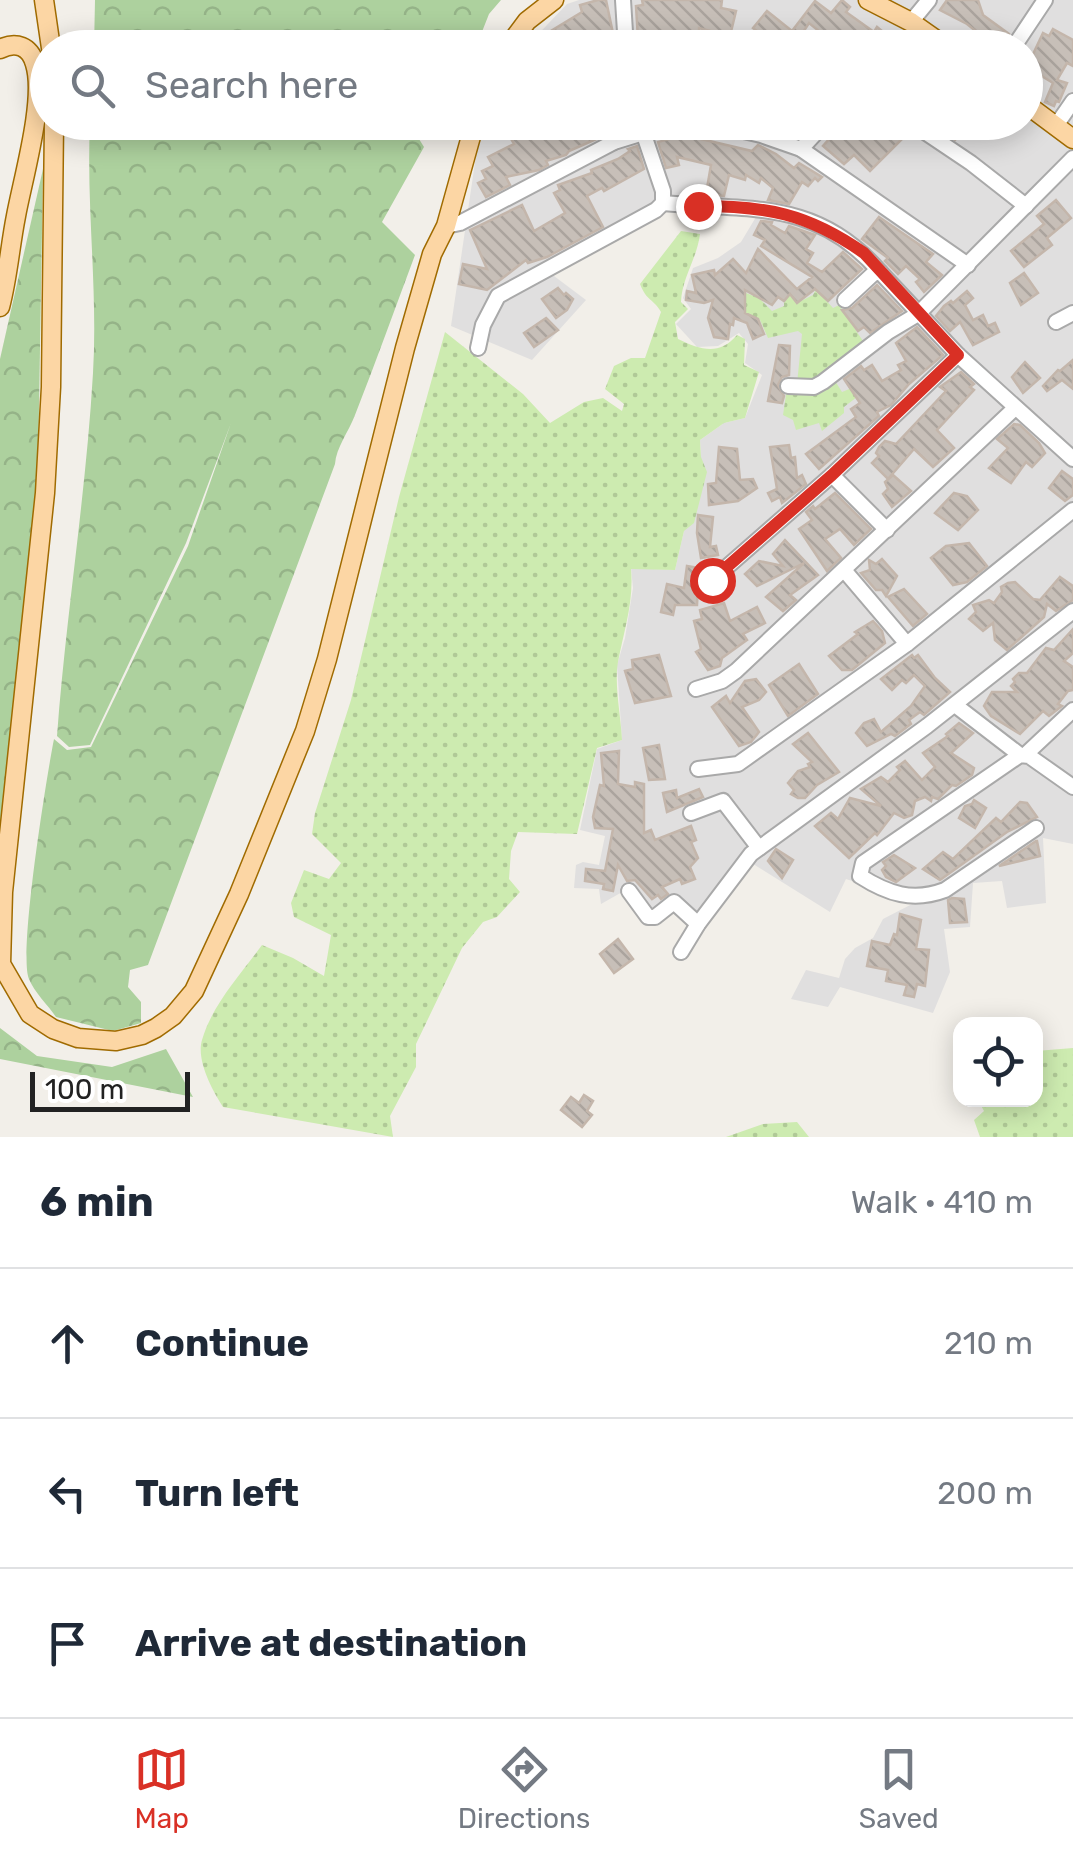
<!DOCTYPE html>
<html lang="en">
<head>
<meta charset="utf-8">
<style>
  :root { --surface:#fff; --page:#f2f2f3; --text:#1f2937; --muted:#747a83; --line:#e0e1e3; --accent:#d93025 }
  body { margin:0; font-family:Rubik,sans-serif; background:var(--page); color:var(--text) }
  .controls { position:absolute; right:30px; bottom:30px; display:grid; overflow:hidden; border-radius:20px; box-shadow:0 5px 25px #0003 }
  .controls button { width:90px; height:90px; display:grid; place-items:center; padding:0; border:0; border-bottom:2px solid var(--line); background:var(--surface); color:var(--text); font:50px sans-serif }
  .scale { position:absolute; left:30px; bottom:25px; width:160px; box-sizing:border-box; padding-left:10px; border:5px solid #222; border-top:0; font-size:28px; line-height:35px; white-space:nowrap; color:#222; -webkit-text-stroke:8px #fff; paint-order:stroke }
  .stop { position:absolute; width:30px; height:30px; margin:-22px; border:8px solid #d93025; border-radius:50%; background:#fff }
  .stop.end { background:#d93025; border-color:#fff; box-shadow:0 2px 10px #0008 }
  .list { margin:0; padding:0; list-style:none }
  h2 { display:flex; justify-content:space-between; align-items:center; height:130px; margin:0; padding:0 40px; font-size:42px }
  h2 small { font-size:32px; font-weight:400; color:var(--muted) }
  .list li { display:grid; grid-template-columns:65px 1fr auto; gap:30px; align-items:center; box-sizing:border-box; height:150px; padding:0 40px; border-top:2px solid var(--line) }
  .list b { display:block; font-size:38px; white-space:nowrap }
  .list em { font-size:32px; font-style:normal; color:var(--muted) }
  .icon { flex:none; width:55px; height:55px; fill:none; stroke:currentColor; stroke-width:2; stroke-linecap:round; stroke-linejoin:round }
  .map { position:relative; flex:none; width:1073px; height:1137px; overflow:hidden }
  .search { position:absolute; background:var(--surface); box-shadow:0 5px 25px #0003; left:30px; right:30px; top:30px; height:110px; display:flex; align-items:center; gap:25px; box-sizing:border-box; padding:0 35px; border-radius:55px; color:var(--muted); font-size:38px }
  .sheet { height:580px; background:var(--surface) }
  nav { display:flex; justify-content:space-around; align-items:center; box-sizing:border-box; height:140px; border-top:2px solid var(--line); background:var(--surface); font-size:28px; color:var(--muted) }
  nav a { display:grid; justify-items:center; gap:5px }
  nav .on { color:var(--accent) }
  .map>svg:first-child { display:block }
</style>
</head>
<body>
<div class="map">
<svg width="1073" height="1137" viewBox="0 0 1073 1137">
  <defs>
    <pattern id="grass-dots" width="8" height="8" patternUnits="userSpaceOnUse" patternTransform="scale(2.5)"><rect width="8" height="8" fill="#cdebb0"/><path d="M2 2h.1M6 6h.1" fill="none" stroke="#b0c997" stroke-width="1.8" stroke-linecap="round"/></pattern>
    <pattern id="forest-crowns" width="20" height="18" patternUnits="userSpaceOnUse" patternTransform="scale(2.5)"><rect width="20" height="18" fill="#add19e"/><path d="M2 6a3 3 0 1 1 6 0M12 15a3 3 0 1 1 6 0" fill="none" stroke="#95b388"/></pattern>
    <pattern id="building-back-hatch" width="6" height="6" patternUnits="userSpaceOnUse" patternTransform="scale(2.5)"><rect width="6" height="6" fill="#c7bfb8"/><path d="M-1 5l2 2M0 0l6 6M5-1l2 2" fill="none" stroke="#aba49e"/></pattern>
  </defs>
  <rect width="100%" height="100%" fill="#f2efe9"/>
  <path fill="#e0dfdf" d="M579 0H1073V844L1043 838 1046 903 1007 908 1002 881 973 883 970 927 944 929 950 972 933 1013 840 987 828 1007 791 999 806 970 839 978 845 959 855 948 873 938 883 919 916 902 846 879 830 912 742 857 695 918 673 900 652 917 631 887 601 904 599 889 574 888 576 865 583 862 599 865 605 836 580 830 597 749 622 740 617 665 625 638 633 588 631 568 675 570 701 457 700 440 724 423 745 418 762 375 745 363 748 344 739 333 718 346 697 347 676 324 691 309 683 298 693 268 718 258 741 242 759 212 664 205 550 273 586 300 532 360 451 326 478 142 500 123 1026 122V48L526 47 567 4Z"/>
  <g fill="url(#grass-dots)">
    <path d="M681 231 700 234C697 259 682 277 681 302L688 309 675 322 678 339C701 350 719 356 737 335L745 339 744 365 759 372 745 418 724 423 700 440 701 457 707 472 694 523 684 531 675 570 631 569C634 602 624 630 618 662 614 685 621 716 622 740L597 748 577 834 518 832 511 851 509 879 520 892 497 917 483 922 462 948 416 1044V1067L390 1116 393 1137 223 1107C212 1090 196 1060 202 1040 212 1005 241 974 262 945L293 958 324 976 331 935 294 917 291 903 304 870 329 879 341 863 312 834 315 813 351 700 399 497 445 332 523 394 550 423 584 402 603 398 622 411 624 404 605 389 614 366 631 358H645L661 312C653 298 647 302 640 284Z"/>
    <path d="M816 289 833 308 839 305 867 347 822 381 797 384 802 334 798 331 768 338 760 320 746 313V293L759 298 772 311 784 306V299L790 295 797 303 813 295Z"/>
    <path d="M832 376 842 392 859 385 857 397 844 407V413L822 431 819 423 796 430 793 420 783 415 787 388Z"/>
    <path d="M1073 1048V1137H980L974 1120 984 1111 978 1100H1036V1051Z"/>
    <path d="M797 1122 809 1137H726L763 1124Z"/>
  </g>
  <g fill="url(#forest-crowns)">
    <path d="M95 0H501L489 14 476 47 94 48Z"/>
    <path d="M90 123H423L419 139 424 147 382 222 415 255C395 308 376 362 355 415 349 431 336 448 335 464L148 965 130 970 128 987 141 1002V1023L113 1031 56 1017C48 1005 34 992 29 979 18 954 47 774 54 739L67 750 91 747 188 546 231 423 186 543 90 745 69 747 57 736C66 615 86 494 93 373 98 290 86 206 90 123Z"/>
    <path d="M43 169 38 469 0 844V359Z"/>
    <path d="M0 1028 37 1056 112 1067 166 1049 193 1097 0 1059Z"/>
  </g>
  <g fill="url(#building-back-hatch)" stroke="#c4b6ab" stroke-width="2.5">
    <path d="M598 0H606L615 43 602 48H555L548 36 551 31 582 12 580 5Z"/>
    <path d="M642 0H722L721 8 736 11 730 36 699 28V32L638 39 636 6 643 5Z"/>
    <path d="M842 0 850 7 846 12 874 32 877 27 894 41 890 48H816L825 36 809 23 794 46 778 37 773 44 753 28 767 11 792 31 815 1 831 13Z"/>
    <path d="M947 0H978L983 15 1009 34 1003 48H997L967 24 940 10Z"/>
    <path d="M1053 29 1073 40V66L1067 63 1057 80 1067 83 1059 102 1056 101 1054 106 1045 102 1053 83 1027 67 1043 33 1049 36Z"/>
    <path d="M512 122H564L566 128 582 122H597L601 137 569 151 566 155 546 161 548 165 539 170 506 177 510 185 486 197 478 183 486 179 482 171 493 166 488 157 514 144 506 130 514 126Z"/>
    <path d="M836 122H871L879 132 887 124 903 138 870 171 854 155 844 164 823 146 839 128Z"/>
    <path d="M933 122H970L955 140Z"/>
    <path d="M684 135 752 151 758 145 776 154 794 168 799 163 822 177 818 181 815 178 808 186 802 182 789 204 768 200 773 188 761 178 759 183 746 175 745 180 729 175 724 196 706 194 711 165 677 157 679 165 666 168 658 142Z"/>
    <path d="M637 146 644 169 604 191 602 188 587 196 603 227 547 257 528 263 526 260 487 290 459 284 463 264 487 269 470 230 522 205 534 231 565 213 554 193 560 190 558 185 592 173 591 170 618 159 630 151 628 149Z"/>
    <path d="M1056 200 1071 218 1047 238 1052 245 1024 267 1011 251 1044 224 1037 216Z"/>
    <path d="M879 217 933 254 926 262 942 275 924 292 916 282 920 279 906 266 898 274 885 261 888 258 862 239Z"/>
    <path d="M761 221 772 222 771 225 785 233 789 226 815 235 806 249 813 253 807 263 822 272 843 252 862 269 828 301 815 289 797 303 790 294 784 301 778 297 772 305 745 290V313L758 319 764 334 753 339 747 323 734 318 733 325 730 324 728 339 714 337 708 318 713 300 704 303 686 300 687 291 696 293 692 275 714 270 715 275 733 259 746 273 758 249 797 289 812 277 761 246 765 240 754 235Z"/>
    <path d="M1024 273 1038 293 1021 305 1010 283Z"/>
    <path d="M877 285 902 311 870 333 864 327 858 331 842 310 852 308Z"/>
    <path d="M558 288 564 295 566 293 573 299 567 310 556 318 542 299Z"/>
    <path d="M967 291 973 298 965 305 973 320 983 315 988 326 995 323 999 332 973 345 960 322 950 331 936 316 944 306 951 301 953 303Z"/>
    <path d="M546 318 558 330 534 347 524 333Z"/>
    <path d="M917 327 943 355 909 384 891 405 877 412 879 416 819 469 806 454 856 417 851 409 860 403 844 379 861 366 864 370 872 365 882 381 901 370 898 365 906 361 896 343Z"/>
    <path d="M779 345 790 346 789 375 782 377 778 385 784 396 782 403 768 401Z"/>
    <path d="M1073 360V389L1062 380 1047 391 1043 386 1058 370 1060 371Z"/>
    <path d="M1025 362 1040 378 1023 393 1012 377Z"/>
    <path d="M961 372 974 384 970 387 974 390 937 430 954 448 933 467 914 449 888 479 872 463 879 456 876 453 879 447 885 441 896 444 946 391 940 387Z"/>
    <path d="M1014 424 1020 425 1039 443 1045 453 1032 467 1026 462 1011 483 989 468 1008 448 997 439Z"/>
    <path d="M789 445 791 458 795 457 797 478 802 475 806 484 782 503 780 497 772 501 768 493 777 489 770 447Z"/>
    <path d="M719 447 737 449 740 480 753 479 757 488 738 501 709 505 708 484 716 483Z"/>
    <path d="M1062 471 1073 479V495L1065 501 1049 488Z"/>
    <path d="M893 475 911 491 892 507 883 494 888 489 885 482Z"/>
    <path d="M835 493 871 529 854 545 840 529 825 539 841 558 827 571 799 529 812 520 806 512 813 506 815 509Z"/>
    <path d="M954 493 967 496 978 510 958 530 935 513Z"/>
    <path d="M698 515 713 517 710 547 716 546 718 555 701 558 697 533Z"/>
    <path d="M785 540 818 575 790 595 796 600 783 611 766 597 804 563 757 586 745 574 759 561 783 566 773 554Z"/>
    <path d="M969 543 987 566 967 582 953 585 931 558 946 546Z"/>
    <path d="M882 559 897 576 886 596 882 590H876L861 573 870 570 869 560 876 564Z"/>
    <path d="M687 566 699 568 697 605H675L673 615 661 612 667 584 684 588Z"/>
    <path d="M1060 577 1073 586V600L1056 611 1047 604 1044 617 1007 650 995 640 993 623 983 631 969 619 976 612 973 605 989 600 994 603 1002 592 1001 587 1008 583 1015 582 1033 599 1040 600Z"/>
    <path d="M904 589 927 614 913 626 888 597Z"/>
    <path d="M724 603 730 621 757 607 765 623 743 634 747 640 722 658 720 666 708 670 696 652 701 649 694 621 702 619 700 610Z"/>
    <path d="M873 621 882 631 885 643 852 670H842L829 656 858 634 855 632Z"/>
    <path d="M1073 629V653L1064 661 1073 667V690L1068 691 1058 704 1062 706 1049 716 1043 711 1020 734 991 716 984 706 992 692H1017L1011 686 1015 682 1013 679 1019 673H1027L1046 648 1054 650Z"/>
    <path d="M659 655 671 696 635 703 625 671 633 669 632 660Z"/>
    <path d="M912 655 914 658 918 655 935 678 950 692 924 715 920 712 909 720 911 724 895 736 891 734 867 746 856 733 864 723 874 719 881 732 911 706 925 686 914 675 906 683 902 680 892 690 881 679Z"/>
    <path d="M799 664 818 694 788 716 769 685Z"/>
    <path d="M756 679 766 692 759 700 742 707 759 732 751 742 739 746 712 707 726 696 730 703 745 681Z"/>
    <path d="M959 723 973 733 951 753 974 768 972 775 956 786 952 785 938 799 932 797 931 801 925 797 915 801 912 815 904 818 894 813 877 835 875 833 849 858 815 826 831 813 838 819 850 798 881 806 861 789 881 777 888 782 900 770 897 767 905 761 922 780 935 767 923 753 948 736 946 734Z"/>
    <path d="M808 733 839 772 817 785 805 798H798L791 794 794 790 788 783 798 771 810 767 808 764 812 762 793 744Z"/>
    <path d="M659 745 665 779 649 780 643 748Z"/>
    <path d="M619 751 618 784 635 787V782L644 784V833L651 830 655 840 691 826 696 840 691 842 698 858 690 867 695 879 682 884 680 879 662 887 668 894 661 899 658 895 652 899 635 880 627 881 618 865 613 891 603 889 604 884 585 881 586 869 605 871 613 829 595 828 593 817 600 785 604 786 601 753Z"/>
    <path d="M699 789 703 797 667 812 663 793 676 790 677 798Z"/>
    <path d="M974 800 986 808 975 828 959 818 965 806 972 804Z"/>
    <path d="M1020 802 1027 803 1037 817 1007 832 940 880 923 869 943 852 953 859 996 818 1001 822Z"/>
    <path d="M1037 841 1040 856 999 866 1036 841Z"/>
    <path d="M776 849 793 860 782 878 768 861Z"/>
    <path d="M894 855 915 868 896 882 886 877 882 870 886 866 883 862Z"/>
    <path d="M952 898 964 899 967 922 950 923 948 900Z"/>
    <path d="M900 914 921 920 916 949 929 950 925 986 917 984 914 997 904 995 907 985 886 981 888 970 867 966 872 941 890 945 894 934 897 935Z"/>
    <path d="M618 939 633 959 614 973 600 954Z"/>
    <path d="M584 1095 593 1101 587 1111 592 1115 582 1127 561 1110 571 1097 579 1103Z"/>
  </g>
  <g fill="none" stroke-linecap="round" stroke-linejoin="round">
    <g stroke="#a9a9a9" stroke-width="18">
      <g id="minor">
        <path d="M623 0 626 48"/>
        <path d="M911 22 929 0"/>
        <path d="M668 48 699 43 735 48"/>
        <path d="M902 48 918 27"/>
        <path d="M1013 48 1045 0"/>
        <path d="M607 122 614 142"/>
        <path d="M704 122 761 135 801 149 826 122"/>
        <path d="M910 122 971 163 1026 206"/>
        <path d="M1055 127 1073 101"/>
        <path d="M801 149 968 265"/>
        <path d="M663 203C749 211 816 198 880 272"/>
        <path d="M446 226 460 223 614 142 679 122"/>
        <path d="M845 300 873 274 880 272 958 355 1073 459"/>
        <path d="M1056 322 1073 313"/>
        <path d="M478 348 483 325 498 296 656 210 663 203V191L643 132"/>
        <path d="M788 386 814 387 823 382 888 332 918 314 1073 158"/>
        <path d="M832 475 887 530"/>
        <path d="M844 570 907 644"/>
        <path d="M712 580 832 475 958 355"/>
        <path d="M696 689 722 681 736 671 1015 408"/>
        <path d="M955 705 1020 755"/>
        <path d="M1025 755 1073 710"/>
        <path d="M698 769 738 764 907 644 1073 510"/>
        <path d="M691 813 723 801 759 848"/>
        <path d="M1036 828 945 890C913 902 888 894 860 876L863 863 1020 755 1029 756 1073 787"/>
        <path d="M629 891 648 917H655L674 902 698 924"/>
        <path d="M681 952 698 924 751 854 927 726 1073 611"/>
      </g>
    </g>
    <g stroke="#a06b00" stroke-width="21">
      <g id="major">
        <path d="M44 0 51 48"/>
        <path d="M868 0 911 22 948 48"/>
        <path d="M507 48 527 21 554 0"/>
        <path d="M0 49C16 41 30 46 35 64 46 99 23 178 16 216 10 246 8 277 0 307"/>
        <path d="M1026 104 1073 139"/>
        <path d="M54 122 51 387 45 493 3 892 1 964 30 1014 53 1029 78 1038 116 1041 142 1035 156 1028 173 1016 194 991 239 894 305 731 327 659 405 348 432 254 446 226 475 122"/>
      </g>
    </g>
    <use href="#minor" stroke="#fff" stroke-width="14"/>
    <use href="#major" stroke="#fcd6a4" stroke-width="18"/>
  </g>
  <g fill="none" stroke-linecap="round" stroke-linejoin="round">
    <path stroke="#d93025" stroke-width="12" d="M698 206C766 206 807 213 864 253L958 355 832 475 712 580"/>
  </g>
</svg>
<div class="controls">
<button><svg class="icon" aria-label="locate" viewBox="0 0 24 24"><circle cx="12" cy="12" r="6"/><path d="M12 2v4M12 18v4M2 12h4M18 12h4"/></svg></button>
</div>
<div class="scale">100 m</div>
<div class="stop" style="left:712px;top:580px"></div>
<div class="stop end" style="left:698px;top:206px"></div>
<div class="search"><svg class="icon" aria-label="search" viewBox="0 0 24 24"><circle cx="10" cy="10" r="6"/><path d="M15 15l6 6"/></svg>Search here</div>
</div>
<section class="sheet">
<h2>6 min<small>Walk · 410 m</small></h2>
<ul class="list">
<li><svg class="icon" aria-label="ahead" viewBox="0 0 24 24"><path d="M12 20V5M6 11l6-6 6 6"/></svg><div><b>Continue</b></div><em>210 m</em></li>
<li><svg class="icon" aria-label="left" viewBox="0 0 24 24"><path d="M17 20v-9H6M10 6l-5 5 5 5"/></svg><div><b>Turn left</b></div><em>200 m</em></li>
<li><svg class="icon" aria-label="arrive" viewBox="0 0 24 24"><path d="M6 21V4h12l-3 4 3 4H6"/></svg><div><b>Arrive at destination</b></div></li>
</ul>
</section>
<nav>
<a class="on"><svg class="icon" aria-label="map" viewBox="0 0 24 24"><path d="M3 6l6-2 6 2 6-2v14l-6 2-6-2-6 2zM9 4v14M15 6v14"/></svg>Map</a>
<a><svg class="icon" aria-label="directions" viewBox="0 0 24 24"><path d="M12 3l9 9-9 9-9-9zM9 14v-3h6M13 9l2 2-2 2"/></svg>Directions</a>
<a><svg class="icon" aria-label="saved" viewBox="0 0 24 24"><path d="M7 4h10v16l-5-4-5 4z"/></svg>Saved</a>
</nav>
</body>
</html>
